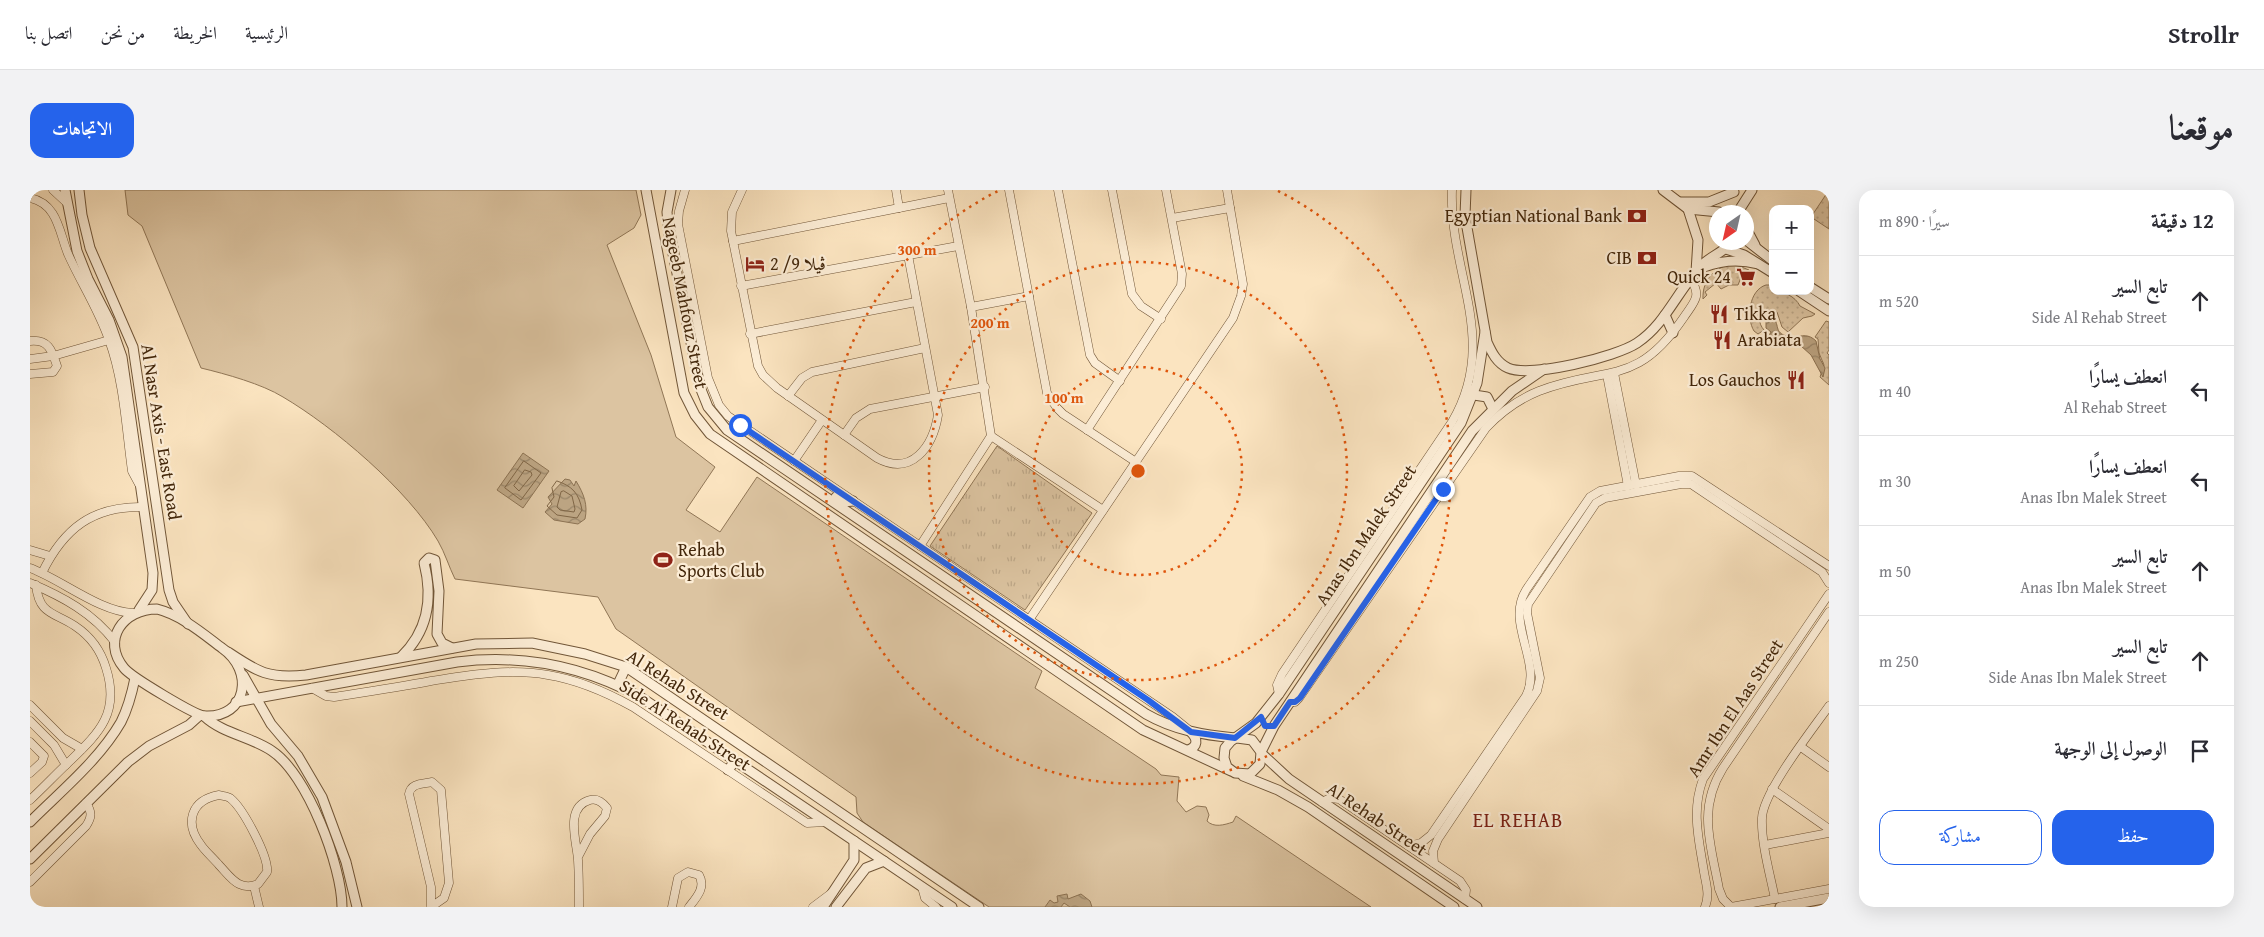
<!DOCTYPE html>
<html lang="ar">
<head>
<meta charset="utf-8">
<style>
  :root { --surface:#fff; --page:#f2f2f3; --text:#2b2b33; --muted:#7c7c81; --line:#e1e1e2; --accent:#2563eb }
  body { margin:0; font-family:"Gentium Book Plus",Amiri,serif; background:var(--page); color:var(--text); direction:rtl }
  .controls { position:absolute; right:15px; top:15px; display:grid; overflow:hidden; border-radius:10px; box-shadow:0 5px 20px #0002 }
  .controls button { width:45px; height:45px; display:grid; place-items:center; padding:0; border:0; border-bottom:1px solid var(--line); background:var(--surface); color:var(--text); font:25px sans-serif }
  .compass { position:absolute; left:1679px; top:15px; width:45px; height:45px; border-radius:50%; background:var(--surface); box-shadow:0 5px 20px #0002; rotate:214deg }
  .stop { position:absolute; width:15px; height:15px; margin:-11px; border:4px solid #2563eb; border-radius:50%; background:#fff }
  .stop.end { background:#2563eb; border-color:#fff; box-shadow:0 1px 5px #0008 }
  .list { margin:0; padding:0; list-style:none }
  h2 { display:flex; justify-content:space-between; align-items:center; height:65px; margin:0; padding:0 20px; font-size:21px }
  h2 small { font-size:16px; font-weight:400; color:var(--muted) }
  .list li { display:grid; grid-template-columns:32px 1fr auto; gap:15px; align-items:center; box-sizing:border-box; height:90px; padding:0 20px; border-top:1px solid var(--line) }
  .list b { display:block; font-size:19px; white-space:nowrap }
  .list p { margin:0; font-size:16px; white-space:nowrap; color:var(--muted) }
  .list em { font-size:16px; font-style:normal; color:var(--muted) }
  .actions { display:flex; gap:10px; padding:15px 20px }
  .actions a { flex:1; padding:11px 0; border:1px solid var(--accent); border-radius:15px; text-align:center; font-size:18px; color:var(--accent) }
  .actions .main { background:var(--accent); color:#fff }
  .icon { flex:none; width:28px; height:28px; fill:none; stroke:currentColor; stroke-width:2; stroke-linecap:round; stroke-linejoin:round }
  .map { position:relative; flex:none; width:1799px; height:717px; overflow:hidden; direction:ltr; border-radius:15px }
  header { display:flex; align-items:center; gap:30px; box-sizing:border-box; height:70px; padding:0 25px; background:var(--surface); border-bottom:1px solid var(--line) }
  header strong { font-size:24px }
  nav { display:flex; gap:28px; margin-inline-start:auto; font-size:18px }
  .intro { display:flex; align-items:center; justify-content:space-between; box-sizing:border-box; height:120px; padding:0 30px }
  h1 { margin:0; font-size:35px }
  .button { padding:12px 22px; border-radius:15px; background:var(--accent); color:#fff; font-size:18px; font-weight:700 }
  main { display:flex; gap:30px; padding:0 30px }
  aside { flex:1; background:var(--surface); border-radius:15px; box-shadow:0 5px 20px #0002 }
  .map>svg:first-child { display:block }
</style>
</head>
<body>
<header>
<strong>Strollr</strong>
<nav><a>الرئيسية</a><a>الخريطة</a><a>من نحن</a><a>اتصل بنا</a></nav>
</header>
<div class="intro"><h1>موقعنا</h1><a class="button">الاتجاهات</a></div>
<main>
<aside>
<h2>12 دقيقة<small>سيرًا · 890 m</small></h2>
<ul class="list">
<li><svg class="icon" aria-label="ahead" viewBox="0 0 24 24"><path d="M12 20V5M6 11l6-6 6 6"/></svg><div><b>تابع السير</b><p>Side Al Rehab Street</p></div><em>520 m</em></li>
<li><svg class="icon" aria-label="left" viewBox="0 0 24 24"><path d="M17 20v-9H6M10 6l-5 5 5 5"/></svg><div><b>انعطف يسارًا</b><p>Al Rehab Street</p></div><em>40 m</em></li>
<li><svg class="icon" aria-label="left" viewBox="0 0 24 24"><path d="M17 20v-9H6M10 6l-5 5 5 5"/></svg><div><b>انعطف يسارًا</b><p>Anas Ibn Malek Street</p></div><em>30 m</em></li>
<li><svg class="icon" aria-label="ahead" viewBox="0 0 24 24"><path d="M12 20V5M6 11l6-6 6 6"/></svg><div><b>تابع السير</b><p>Anas Ibn Malek Street</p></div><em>50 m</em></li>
<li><svg class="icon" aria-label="ahead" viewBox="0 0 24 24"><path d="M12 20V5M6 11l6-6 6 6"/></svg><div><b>تابع السير</b><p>Side Anas Ibn Malek Street</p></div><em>250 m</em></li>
<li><svg class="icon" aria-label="arrive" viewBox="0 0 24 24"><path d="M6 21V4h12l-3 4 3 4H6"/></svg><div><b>الوصول إلى الوجهة</b></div></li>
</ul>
<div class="actions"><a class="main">حفظ</a><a>مشاركة</a></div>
</aside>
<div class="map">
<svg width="1799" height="717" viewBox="0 0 1799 717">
  <defs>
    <pattern id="grass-dots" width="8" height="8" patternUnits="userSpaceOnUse" patternTransform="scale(1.25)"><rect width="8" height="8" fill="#dcc4a1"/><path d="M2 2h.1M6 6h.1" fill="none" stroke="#bea889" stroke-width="1.8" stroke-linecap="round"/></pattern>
    <pattern id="park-tufts" width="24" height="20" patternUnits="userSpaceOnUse" patternTransform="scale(1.25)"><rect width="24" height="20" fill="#dcc4a1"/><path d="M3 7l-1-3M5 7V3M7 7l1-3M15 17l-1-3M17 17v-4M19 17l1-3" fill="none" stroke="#bea889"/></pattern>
    <pattern id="water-waves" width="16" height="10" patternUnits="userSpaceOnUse" patternTransform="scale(1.25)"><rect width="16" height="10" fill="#bca482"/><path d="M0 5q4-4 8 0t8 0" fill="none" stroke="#9a8669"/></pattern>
  </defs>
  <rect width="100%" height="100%" fill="#fbe4c0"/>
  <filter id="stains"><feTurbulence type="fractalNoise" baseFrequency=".004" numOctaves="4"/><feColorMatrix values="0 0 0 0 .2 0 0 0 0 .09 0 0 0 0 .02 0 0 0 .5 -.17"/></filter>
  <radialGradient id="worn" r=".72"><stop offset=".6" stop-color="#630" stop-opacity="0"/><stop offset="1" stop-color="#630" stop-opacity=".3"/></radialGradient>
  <g fill="url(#grass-dots)" stroke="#907656">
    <path d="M1799 0V39L1781 27Z"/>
    <path d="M1704 74 1719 80 1721 86 1712 85 1708 95H1699L1691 99 1686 93 1675 102 1677 105 1673 109C1672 90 1685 76 1704 74Z"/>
    <path d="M1736 95H1743V101C1753 101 1765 106 1770 116L1785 124 1782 126 1773 128 1758 142 1752 137 1747 122 1736 119C1728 126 1728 133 1734 140L1728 144 1724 141C1716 128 1719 100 1736 95Z"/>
    <path d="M1796 131 1799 132V160L1797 163 1799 165V195L1790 187 1794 175 1789 163 1788 149 1785 147Z"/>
  </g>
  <path fill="url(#park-tufts)" stroke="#907656" d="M967 256 1062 323 995 420 900 356Z"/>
  <path fill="#dcc4a1" stroke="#907656" d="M95 0H606L611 25 604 38 577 55 621 165 646 247 685 277 656 320 690 342 727 287 1012 481 1005 498 1126 579 1131 585 1149 587 1147 611 1156 622 1167 616 1176 617 1179 625 1177 631C1184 638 1194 635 1203 632L1206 626 1341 717H959L833 632 827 623 826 607 586 439 568 407 425 389C419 377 415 363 408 351 378 300 304 237 253 207 232 194 196 184 171 178L112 36 98 25Z"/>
  <g fill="url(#water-waves)" stroke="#8c7252">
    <path d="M1742 126C1752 137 1741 143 1763 148 1772 145 1779 144 1786 151L1790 169 1795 178 1793 187 1781 165 1771 156 1737 149 1741 142 1736 138V132Z"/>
    <path d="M493 263 519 281 493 318 467 300Z"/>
    <path d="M535 289 540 290 544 296 546 291C554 304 558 315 555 329L548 334 524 330 515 322 522 314 518 307Z"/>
    <path d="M1037 704 1038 709 1051 704 1060 711 1062 717H1040L1034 713 1031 717H1015L1020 710 1024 713 1028 712 1027 706Z"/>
  </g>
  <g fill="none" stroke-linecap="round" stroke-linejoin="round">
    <g stroke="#806646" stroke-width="1">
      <path d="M494 271 511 283 491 310 475 298Z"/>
      <path d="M495 280 501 282 502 285 489 301 484 296Z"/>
      <path d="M527 291C542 296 549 303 552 320L547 328 527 325 517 316 524 307 522 298Z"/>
      <path d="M534 301 542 306 545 319 544 322 530 320 527 317 531 302Z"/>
    </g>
    <g stroke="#715638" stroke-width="9">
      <g id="minor">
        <path d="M23 0 36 12"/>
        <path d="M655 0 649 21 648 34 678 188 689 215 698 226 1143 527 1159 540"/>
        <path d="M712 0 702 22 701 41 728 176 733 185 747 198 847 268C882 287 903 256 908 225L878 65"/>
        <path d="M866 0 869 18"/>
        <path d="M979 0 1017 203 1027 218 1033 224 1106 272"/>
        <path d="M1028 0 1060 165 1065 173 1090 191"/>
        <path d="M1082 0 1102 104 1111 116 1131 129"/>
        <path d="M0 8C28 14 29 42 38 64 51 93 69 120 79 150 94 191 96 238 102 281L109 294"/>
        <path d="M1142 28 1200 18"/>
        <path d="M703 51 919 8"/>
        <path d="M711 96 928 56"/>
        <path d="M941 117 999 106"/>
        <path d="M720 144 886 112"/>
        <path d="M0 151C19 149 22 161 27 176L23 182 0 184"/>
        <path d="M0 169 23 166 79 150"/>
        <path d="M1584 183 1606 295"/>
        <path d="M1577 185 1598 296"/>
        <path d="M758 206 772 188 782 182 895 158"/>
        <path d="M1057 240 1151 96 1152 84 1136 0"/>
        <path d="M814 245 826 228 840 219 955 197"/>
        <path d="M961 246 1073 320"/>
        <path d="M764 271 792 230"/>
        <path d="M890 356 961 246 941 117 918 0"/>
        <path d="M0 360 20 366"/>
        <path d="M0 378C32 390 70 422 103 423"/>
        <path d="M12 383C34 338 63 316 113 317"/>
        <path d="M0 393C33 407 63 423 85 452"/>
        <path d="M999 430 1203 128 1211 106 1213 94 1197 0"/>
        <path d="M282 498 296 506 304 507C336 502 369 497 401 491 440 485 478 478 518 485 549 490 576 502 603 517L777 633 796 632"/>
        <path d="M1249 504 1247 495 1252 484 1422 232C1470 150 1419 84 1422 0"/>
        <path d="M1260 512H1265L1269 508 1456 238C1471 222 1489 209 1509 201 1577 175 1606 198 1654 127 1664 112 1672 106 1661 90"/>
        <path d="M0 515 33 548 52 559"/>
        <path d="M0 531 24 555 36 575"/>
        <path d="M0 552 14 566 12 572 0 583"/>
        <path d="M1771 557 1799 577"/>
        <path d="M1742 599 1799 639"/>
        <path d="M189 605C192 606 197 606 200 608 213 618 239 667 237 682L228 694C221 697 215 697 209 694 201 690 195 681 189 675 183 668 176 662 171 655 154 633 161 610 189 605Z"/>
        <path d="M0 610C14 597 27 583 41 570 70 542 90 522 76 478 71 461 60 446 45 436 24 422 9 425 6 395"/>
        <path d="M1292 612 1300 608 1309 609 1430 691 1436 700 1435 709"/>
        <path d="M1735 655 1799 643"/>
        <path d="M1379 656 1391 653 1401 645 1496 506C1513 472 1475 434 1496 400L1560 307 1570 301 1649 286H1662L1799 376"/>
        <path d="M548 667 560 644 575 626 577 618C573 613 567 608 560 610 534 617 547 652 548 670 549 685 549 701 549 717"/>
        <path d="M1404 673 1403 661 1408 649 1507 501 1510 488 1497 423 1498 414 1566 313 1575 308 1651 294H1661L1792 382 1799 393"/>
        <path d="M0 692 56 636C62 627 62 622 56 613"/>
        <path d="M224 696 229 717"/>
        <path d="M892 697 895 708 906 717"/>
        <path d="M1745 709C1740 684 1731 653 1732 628 1733 602 1782 540 1799 516"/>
        <path d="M401 717V697L379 604C381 593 392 594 402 592L411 600 419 693 414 708 401 717"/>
        <path d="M642 717 648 688 658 682 669 685C676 697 667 707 659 717"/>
        <path d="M783 717 803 702"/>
        <path d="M1675 717C1680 705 1676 694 1674 682 1669 650 1661 621 1673 589L1799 404"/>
        <path d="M1701 717 1693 709 1689 699C1681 655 1667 619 1693 578L1799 422"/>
        <path d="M1701 717 1799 699"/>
      </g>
    </g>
    <g stroke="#715638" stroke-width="11">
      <g id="tertiary">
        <path d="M35 0 47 61 58 89 79 130 92 167 123 383 122 400 109 420"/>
        <path d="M49 0 52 25 60 58 103 157 139 400 143 412 158 434"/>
        <path d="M616 0 654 203 665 225 680 244 1113 540 1201 581"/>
        <path d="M641 0 637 22 639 44 670 197 678 217 697 240 1116 524C1144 540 1173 545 1205 548"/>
        <path d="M1436 0 1435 26 1457 152C1462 163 1467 173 1478 178 1501 188 1586 167 1607 153 1636 134 1648 99 1672 75 1681 66 1694 62 1702 52"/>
        <path d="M1633 0 1658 19 1689 22"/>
        <path d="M1651 12H1679L1704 2"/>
        <path d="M1658 19 1668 50 1666 82"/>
        <path d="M1708 22 1722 0"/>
        <path d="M1716 38 1725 55"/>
        <path d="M1716 50 1743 71"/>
        <path d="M1696 59 1714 65 1743 83"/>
        <path d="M1674 77C1693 70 1709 69 1728 74"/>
        <path d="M1780 97 1799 109"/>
        <path d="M1769 101 1799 121"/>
        <path d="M1635 125 1643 143"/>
        <path d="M1444 205 1457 207 1463 219"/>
        <path d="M806 307 814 312 823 311"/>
        <path d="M127 419C151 425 172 443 192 458 225 481 217 528 175 526 166 526 101 487 94 478 71 450 93 419 127 419Z"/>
        <path d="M198 462C228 482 238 489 276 485L446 454 502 453 555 464 596 477 949 717"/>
        <path d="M371 467C398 441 403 408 394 373L399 368 405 370 409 401 407 444 412 453 422 458"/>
        <path d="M213 485 241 534 268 566 292 607 316 672 327 717"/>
        <path d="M588 494 596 477"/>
        <path d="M206 512 427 472C492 464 554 476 612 508L922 717"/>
        <path d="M174 526C193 544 220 546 242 561 277 584 312 676 312 717"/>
        <path d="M1207 548 1222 550 1231 562 1230 574 1220 584 1205 583 1197 577 1194 568 1195 558 1201 551 1226 533 1249 504 1431 233 1447 193 1455 142"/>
        <path d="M1158 560C1168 557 1168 549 1161 542"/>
        <path d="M1231 562 1244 536 1442 241 1482 201 1514 179"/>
        <path d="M1232 564 1259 589 1447 717"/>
        <path d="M698 580 705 571"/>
        <path d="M1213 586 1248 600 1278 617 1424 717"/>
        <path d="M0 632C31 601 69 570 91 532 98 518 102 503 105 488"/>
        <path d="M0 669 98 572 119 556 159 535 169 526"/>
        <path d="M793 717 824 670V651"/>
        <path d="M806 717 836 678 854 671"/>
        <path d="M1750 717 1799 708"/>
      </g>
    </g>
    <use href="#minor" stroke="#fcedd6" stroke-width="8"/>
    <use href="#tertiary" stroke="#fcedd6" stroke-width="9"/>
  </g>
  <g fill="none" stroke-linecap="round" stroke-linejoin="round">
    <path stroke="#2563eb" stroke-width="6" d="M710 235 1118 510 1161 542 1205 548 1231 527 1235 536H1244L1260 512H1265L1270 508 1413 299"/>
  </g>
  <g fill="none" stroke="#e0560c" stroke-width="2.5" stroke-dasharray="2.5 5">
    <circle cx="1108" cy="281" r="104"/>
    <circle cx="1108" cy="281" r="209"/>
    <path d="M1248 1A313 313 0 1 1 968 1"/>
  </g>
  <defs>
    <g id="bank-bare" transform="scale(1.5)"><path d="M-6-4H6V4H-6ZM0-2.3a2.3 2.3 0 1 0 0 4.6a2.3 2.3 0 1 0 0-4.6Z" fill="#8f2418" stroke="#fcedd6" stroke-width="2.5" paint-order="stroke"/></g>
    <g id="hotel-bare" transform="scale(1.5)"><path d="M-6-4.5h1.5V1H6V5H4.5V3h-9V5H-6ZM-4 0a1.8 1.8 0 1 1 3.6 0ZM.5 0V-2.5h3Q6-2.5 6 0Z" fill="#8f2418" stroke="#fcedd6" stroke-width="2.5" paint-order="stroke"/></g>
    <g id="supermarket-bare" transform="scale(1.5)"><path d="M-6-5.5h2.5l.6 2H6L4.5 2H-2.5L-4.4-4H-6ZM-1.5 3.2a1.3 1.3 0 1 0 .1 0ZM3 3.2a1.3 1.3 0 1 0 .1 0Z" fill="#8f2418" stroke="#fcedd6" stroke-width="2.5" paint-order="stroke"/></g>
    <g id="restaurant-bare" transform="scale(1.5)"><path d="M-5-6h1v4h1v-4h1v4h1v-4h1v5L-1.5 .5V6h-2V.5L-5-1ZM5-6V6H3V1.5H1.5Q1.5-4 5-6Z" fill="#8f2418" stroke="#fcedd6" stroke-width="2.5" paint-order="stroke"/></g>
    <g id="stadium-bare" transform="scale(1.5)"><path d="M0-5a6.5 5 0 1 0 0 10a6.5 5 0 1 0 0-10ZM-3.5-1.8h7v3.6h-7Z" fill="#8f2418" stroke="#fcedd6" stroke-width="2.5" paint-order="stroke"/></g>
  </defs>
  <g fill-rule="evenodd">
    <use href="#bank-bare" x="1607" y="26"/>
    <use href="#bank-bare" x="1617" y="68"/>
    <use href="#hotel-bare" x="725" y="74"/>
    <use href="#supermarket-bare" x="1716" y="87"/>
    <use href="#restaurant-bare" x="1689" y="124"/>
    <use href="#restaurant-bare" x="1692" y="150"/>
    <use href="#restaurant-bare" x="1766" y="190"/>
    <use href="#stadium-bare" x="633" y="370"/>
  </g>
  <g text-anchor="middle" stroke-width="4.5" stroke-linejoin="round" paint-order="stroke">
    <g font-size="18" fill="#43270b" stroke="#fcedd6" text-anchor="end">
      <text x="1592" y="32">Egyptian National Bank</text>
      <text x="1602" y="74">CIB</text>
      <text x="740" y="80" text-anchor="start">ڤيلا 9/ 2</text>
      <text x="1701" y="93">Quick 24</text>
      <text x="1704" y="130" text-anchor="start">Tikka</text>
      <text x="1707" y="156" text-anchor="start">Arabiata</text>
      <text x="1751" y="196">Los Gauchos</text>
      <text x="648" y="366" text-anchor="start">Rehab<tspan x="648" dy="21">Sports Club</tspan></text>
    </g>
    <g font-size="18" fill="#43270b" stroke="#fcedd6">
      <text transform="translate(655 113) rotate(79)" y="6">Nageeb Mahfouz Street</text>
      <text transform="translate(131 242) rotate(81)" y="6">Al Nasr Axis - East Road</text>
      <text transform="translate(1336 345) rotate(-56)" y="6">Anas Ibn Malek Street</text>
      <text transform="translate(648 495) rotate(32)" y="6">Al Rehab Street</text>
      <text transform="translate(1705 518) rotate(-57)" y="6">Amr Ibn El Aas Street</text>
      <text transform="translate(655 535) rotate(33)" y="6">Side Al Rehab Street</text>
      <text transform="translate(1347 629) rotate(34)" y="6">Al Rehab Street</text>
    </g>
    <g font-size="20" letter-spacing="1" fill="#7a1f14" stroke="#fcedd6">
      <text x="1488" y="637">EL REHAB</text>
    </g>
  </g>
  <circle cx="1108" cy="281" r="8" fill="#e0560c" stroke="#fcedd6" stroke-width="2.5"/>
  <g font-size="15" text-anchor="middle" font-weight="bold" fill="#e0560c" stroke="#fcedd6" stroke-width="4.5" stroke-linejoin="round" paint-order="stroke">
    <text x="887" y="65">300 m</text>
    <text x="960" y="138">200 m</text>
    <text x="1034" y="213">100 m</text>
  </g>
  <rect width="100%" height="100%" filter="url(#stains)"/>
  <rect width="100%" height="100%" fill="url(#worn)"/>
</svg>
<div class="controls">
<button>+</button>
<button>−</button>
</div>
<svg class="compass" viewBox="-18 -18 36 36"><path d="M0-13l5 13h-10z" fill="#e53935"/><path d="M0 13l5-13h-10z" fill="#7c7c81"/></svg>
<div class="stop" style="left:710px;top:235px"></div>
<div class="stop end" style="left:1413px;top:299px"></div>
</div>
</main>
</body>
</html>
